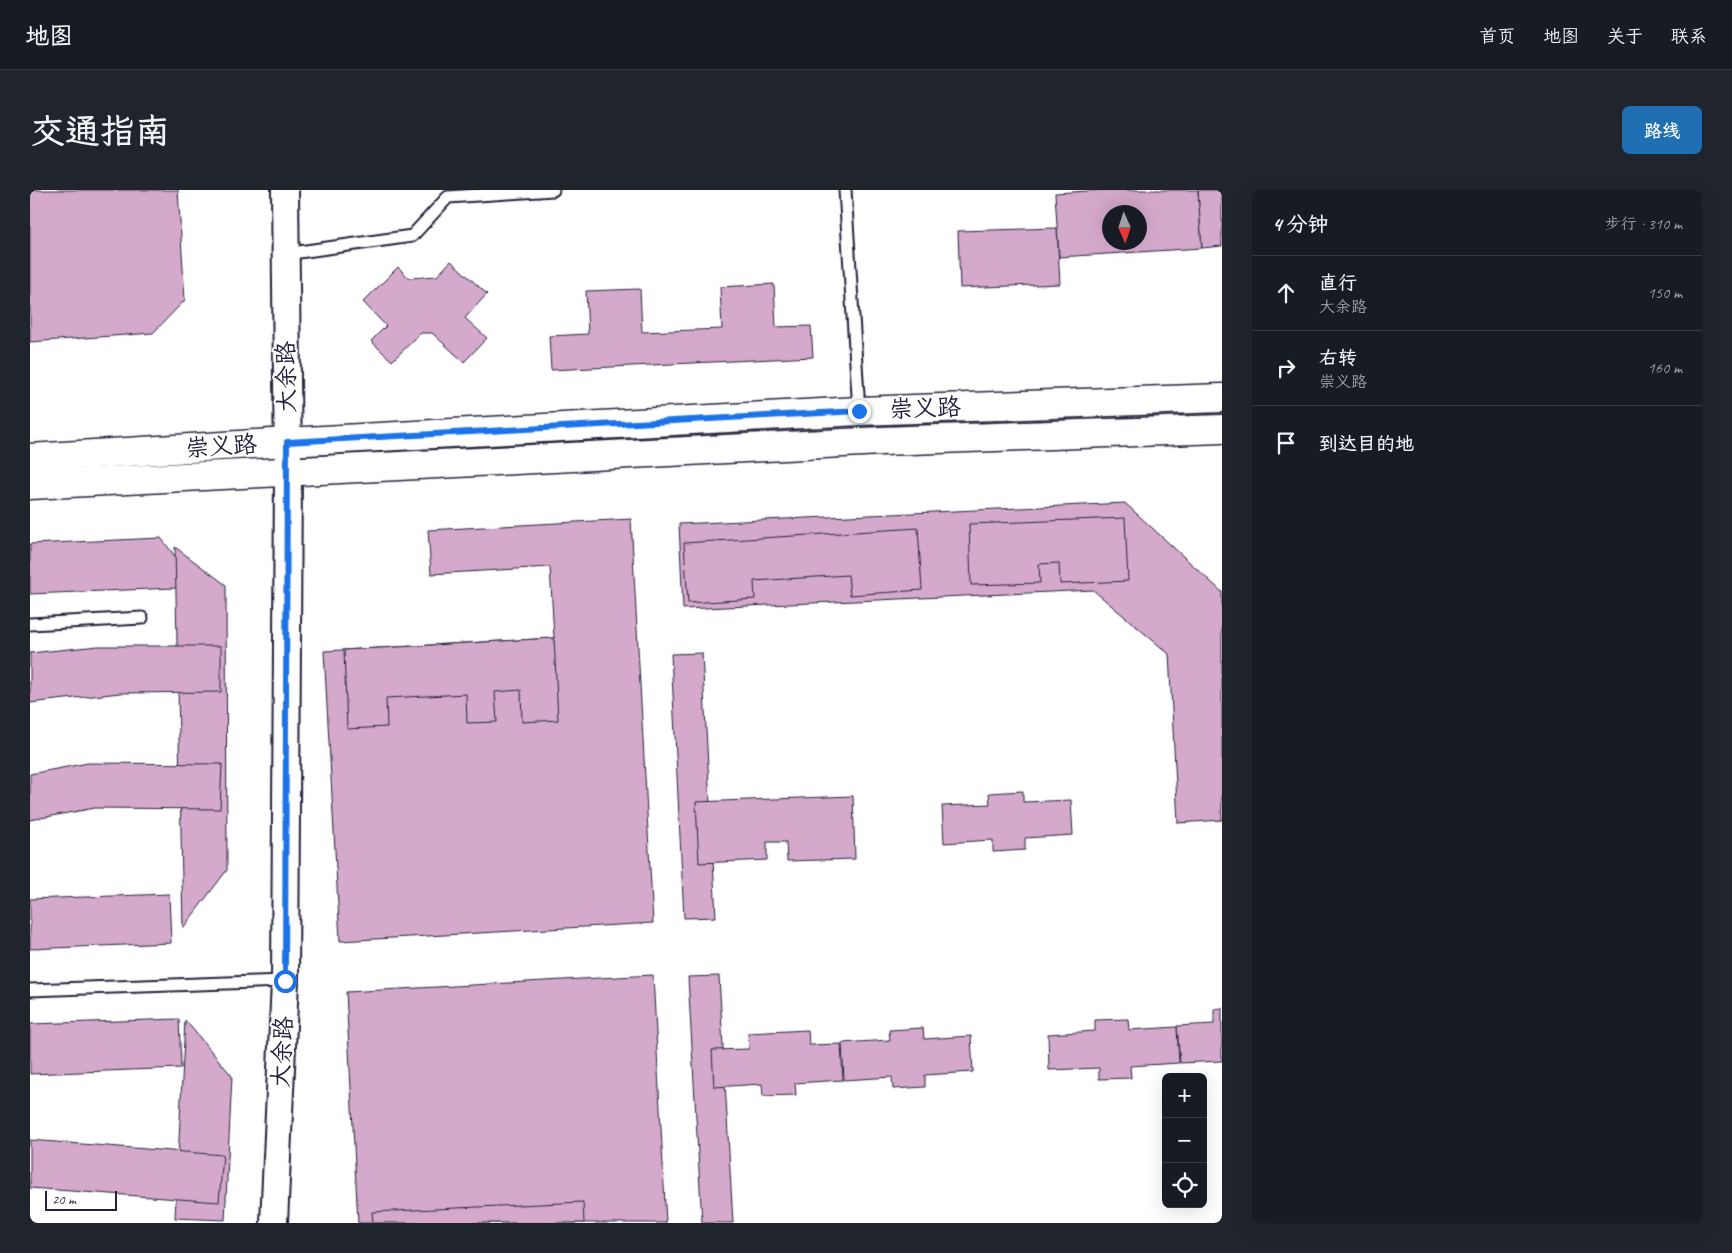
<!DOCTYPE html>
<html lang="zh">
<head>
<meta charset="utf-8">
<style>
  :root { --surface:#171b24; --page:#20242c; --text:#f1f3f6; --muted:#9ea1a6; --line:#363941; --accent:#1f6fb2 }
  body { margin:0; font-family:Caveat,"LXGW WenKai TC",sans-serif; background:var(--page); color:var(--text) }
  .controls { position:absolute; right:15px; bottom:15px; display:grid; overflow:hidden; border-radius:8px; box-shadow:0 5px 20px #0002 }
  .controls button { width:45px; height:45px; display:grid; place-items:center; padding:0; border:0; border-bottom:1px solid var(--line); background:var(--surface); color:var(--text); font:25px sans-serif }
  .compass { position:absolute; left:1072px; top:15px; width:45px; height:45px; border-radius:50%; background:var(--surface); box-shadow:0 5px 20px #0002; rotate:177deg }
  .scale { position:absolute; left:15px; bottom:12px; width:72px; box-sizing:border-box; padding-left:5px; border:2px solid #22223b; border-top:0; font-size:14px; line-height:18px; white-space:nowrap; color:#22223b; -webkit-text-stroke:4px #fff; paint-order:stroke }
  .stop { position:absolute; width:15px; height:15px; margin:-11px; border:4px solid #1a73e8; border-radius:50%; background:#fff }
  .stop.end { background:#1a73e8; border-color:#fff; box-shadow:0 1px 5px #0008 }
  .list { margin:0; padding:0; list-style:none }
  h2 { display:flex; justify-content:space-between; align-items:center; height:65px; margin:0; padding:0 20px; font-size:21px }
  h2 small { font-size:16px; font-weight:400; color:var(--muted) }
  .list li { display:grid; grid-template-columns:32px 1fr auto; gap:15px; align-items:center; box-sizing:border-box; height:75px; padding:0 20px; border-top:1px solid var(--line) }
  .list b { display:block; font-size:19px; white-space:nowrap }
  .list p { margin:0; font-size:16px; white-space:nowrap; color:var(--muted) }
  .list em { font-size:16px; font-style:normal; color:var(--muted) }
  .icon { flex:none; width:28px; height:28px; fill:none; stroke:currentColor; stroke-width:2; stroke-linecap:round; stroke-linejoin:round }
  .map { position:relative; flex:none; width:1192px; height:1033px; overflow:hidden; border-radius:8px }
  header { display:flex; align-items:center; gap:30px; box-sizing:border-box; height:70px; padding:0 25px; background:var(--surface); border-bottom:1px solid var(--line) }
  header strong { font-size:24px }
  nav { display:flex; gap:28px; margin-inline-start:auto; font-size:18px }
  .intro { display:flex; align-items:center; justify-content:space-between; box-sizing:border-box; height:120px; padding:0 30px }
  h1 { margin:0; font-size:35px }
  .button { padding:12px 22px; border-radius:8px; background:var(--accent); color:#fff; font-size:18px; font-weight:700 }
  main { display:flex; gap:30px; padding:0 30px }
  aside { flex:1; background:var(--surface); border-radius:8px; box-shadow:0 5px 20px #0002 }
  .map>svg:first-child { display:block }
</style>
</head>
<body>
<header>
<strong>地图</strong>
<nav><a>首页</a><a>地图</a><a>关于</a><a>联系</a></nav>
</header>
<div class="intro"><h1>交通指南</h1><a class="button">路线</a></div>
<main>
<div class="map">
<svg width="1192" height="1033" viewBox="0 0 1192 1033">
  <rect width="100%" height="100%" fill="#fff"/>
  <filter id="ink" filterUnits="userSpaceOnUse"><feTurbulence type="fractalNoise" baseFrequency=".02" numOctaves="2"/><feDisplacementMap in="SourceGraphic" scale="10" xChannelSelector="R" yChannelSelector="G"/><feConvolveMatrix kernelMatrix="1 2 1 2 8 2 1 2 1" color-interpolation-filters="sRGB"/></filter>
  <g filter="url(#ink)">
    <g fill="#d5a9cc" stroke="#22223b" fill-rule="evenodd">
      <path d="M0 0H148L155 110 123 143 0 152Z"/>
      <path d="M1075 0H1168L1172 58 1029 67 1025 3ZM1080 22H1110V52H1080Z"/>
      <path d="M1168 0H1192V56L1172 58Z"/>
      <path d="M1027 38 1030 94 930 98 928 41Z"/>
      <path d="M421 71 457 104 435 128 457 148 434 172 402 143H391L362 171 341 151 356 136 333 112 368 77 379 88 407 86Z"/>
      <path d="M744 94 746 137 781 136 783 167 521 180 519 146 558 144 556 101 610 99 612 142 692 139 690 97Z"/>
      <path d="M1095 313 1192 402V630L1148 633 1139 464 1063 400 653 419 649 334Z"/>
      <path d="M1095 328 1098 391 1030 394 1029 373 1009 374 1010 393 941 395 939 334Z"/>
      <path d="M601 329 623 733 310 751 294 461 524 448 520 377 401 384 398 340Z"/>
      <path d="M888 338 892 400 820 405 818 385 724 391 725 409 658 413 654 353Z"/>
      <path d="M131 348 169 397 0 404V354Z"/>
      <path d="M145 357 196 395 197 680 153 738Z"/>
      <path d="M524 448 528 530 492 532 491 500 465 502 467 532 437 533 436 504 356 508 357 537 317 539 314 460Z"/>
      <path d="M68 456H191V502L90 503 0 513V463Z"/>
      <path d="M672 463 686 727 654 728 641 464Z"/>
      <path d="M58 573 192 574 190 619 65 618 0 630V584Z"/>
      <path d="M993 601V612L1041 610 1043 645 995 648V660L963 662V650L914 653 912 616 960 614 959 603Z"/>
      <path d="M823 606 825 669 757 671 756 652H737V670L669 673 666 612Z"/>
      <path d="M139 704 141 753 0 759V709Z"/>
      <path d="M623 785 636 1033H328L316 802Z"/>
      <path d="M689 786 703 1033H672L658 787Z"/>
      <path d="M1192 818V871L1150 873 1147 836 1184 834V819Z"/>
      <path d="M149 829 151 878 0 884V834Z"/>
      <path d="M1098 829 1099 840 1147 837 1149 873 1100 876 1101 888 1069 889V878L1019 880 1018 844 1065 841V830Z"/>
      <path d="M155 830 202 886 195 1030 145 1028Z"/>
      <path d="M893 838 894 849 941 846 943 882 895 885V897L863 899 862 887 814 890 812 853 860 850 859 840Z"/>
      <path d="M778 840 779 855 811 854 813 890 765 893 766 905 733 906 732 894 684 897 682 860 719 859 718 843Z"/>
      <path d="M0 950 193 965 189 1012 0 998Z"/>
      <path d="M553 1012 554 1033H343L342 1022Z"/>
    </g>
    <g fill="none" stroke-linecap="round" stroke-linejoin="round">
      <g stroke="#22223b" stroke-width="15">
        <g id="service">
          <path d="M815 0 829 221"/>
          <path d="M255 64 382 46 418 7 523 0"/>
          <path d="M0 434 112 428"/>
          <path d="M0 800 255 791"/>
        </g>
      </g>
      <g stroke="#22223b" stroke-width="30">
        <path id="tertiary" d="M244 1033 255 791 258 281 255 0"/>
      </g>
      <g stroke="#22223b" stroke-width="31">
        <g id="secondary">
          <path d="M0 268 257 252 829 221 1192 208"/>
          <path d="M0 295 852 251 1192 239"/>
        </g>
      </g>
      <use href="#service" stroke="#fff" stroke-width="11"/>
      <use href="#tertiary" stroke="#fff" stroke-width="26"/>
      <use href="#secondary" stroke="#fff" stroke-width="28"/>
    </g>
  </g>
  <g fill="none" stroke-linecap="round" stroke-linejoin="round" filter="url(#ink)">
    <path stroke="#1a73e8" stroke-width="6" d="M255 791 257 252 829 221"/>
  </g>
  <g text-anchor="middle" stroke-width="4" stroke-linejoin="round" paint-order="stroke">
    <g font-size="24" fill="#22223b" stroke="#fff">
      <text transform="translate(256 187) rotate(-91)" y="8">大余路</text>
      <text transform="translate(895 218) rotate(-2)" y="8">崇义路</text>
      <text transform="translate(191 256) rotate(-4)" y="8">崇义路</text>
      <text transform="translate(252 862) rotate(-87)" y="8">大余路</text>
    </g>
  </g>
</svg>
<div class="controls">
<button>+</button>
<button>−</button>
<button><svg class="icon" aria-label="locate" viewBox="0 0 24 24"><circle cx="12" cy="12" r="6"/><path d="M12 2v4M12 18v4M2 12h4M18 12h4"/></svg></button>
</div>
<svg class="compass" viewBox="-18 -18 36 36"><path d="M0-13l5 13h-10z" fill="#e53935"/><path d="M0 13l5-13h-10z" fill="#9ea1a6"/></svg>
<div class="scale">20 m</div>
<div class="stop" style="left:255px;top:791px"></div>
<div class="stop end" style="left:829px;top:221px"></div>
</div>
<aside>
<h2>4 分钟<small>步行 · 310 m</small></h2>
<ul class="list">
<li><svg class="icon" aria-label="ahead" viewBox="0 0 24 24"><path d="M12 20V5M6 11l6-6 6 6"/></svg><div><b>直行</b><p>大余路</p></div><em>150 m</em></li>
<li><svg class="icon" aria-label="right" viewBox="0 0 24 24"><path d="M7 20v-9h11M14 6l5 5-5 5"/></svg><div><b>右转</b><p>崇义路</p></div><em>160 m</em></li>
<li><svg class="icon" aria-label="arrive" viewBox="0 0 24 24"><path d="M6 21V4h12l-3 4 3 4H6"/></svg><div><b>到达目的地</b></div></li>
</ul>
</aside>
</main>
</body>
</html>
